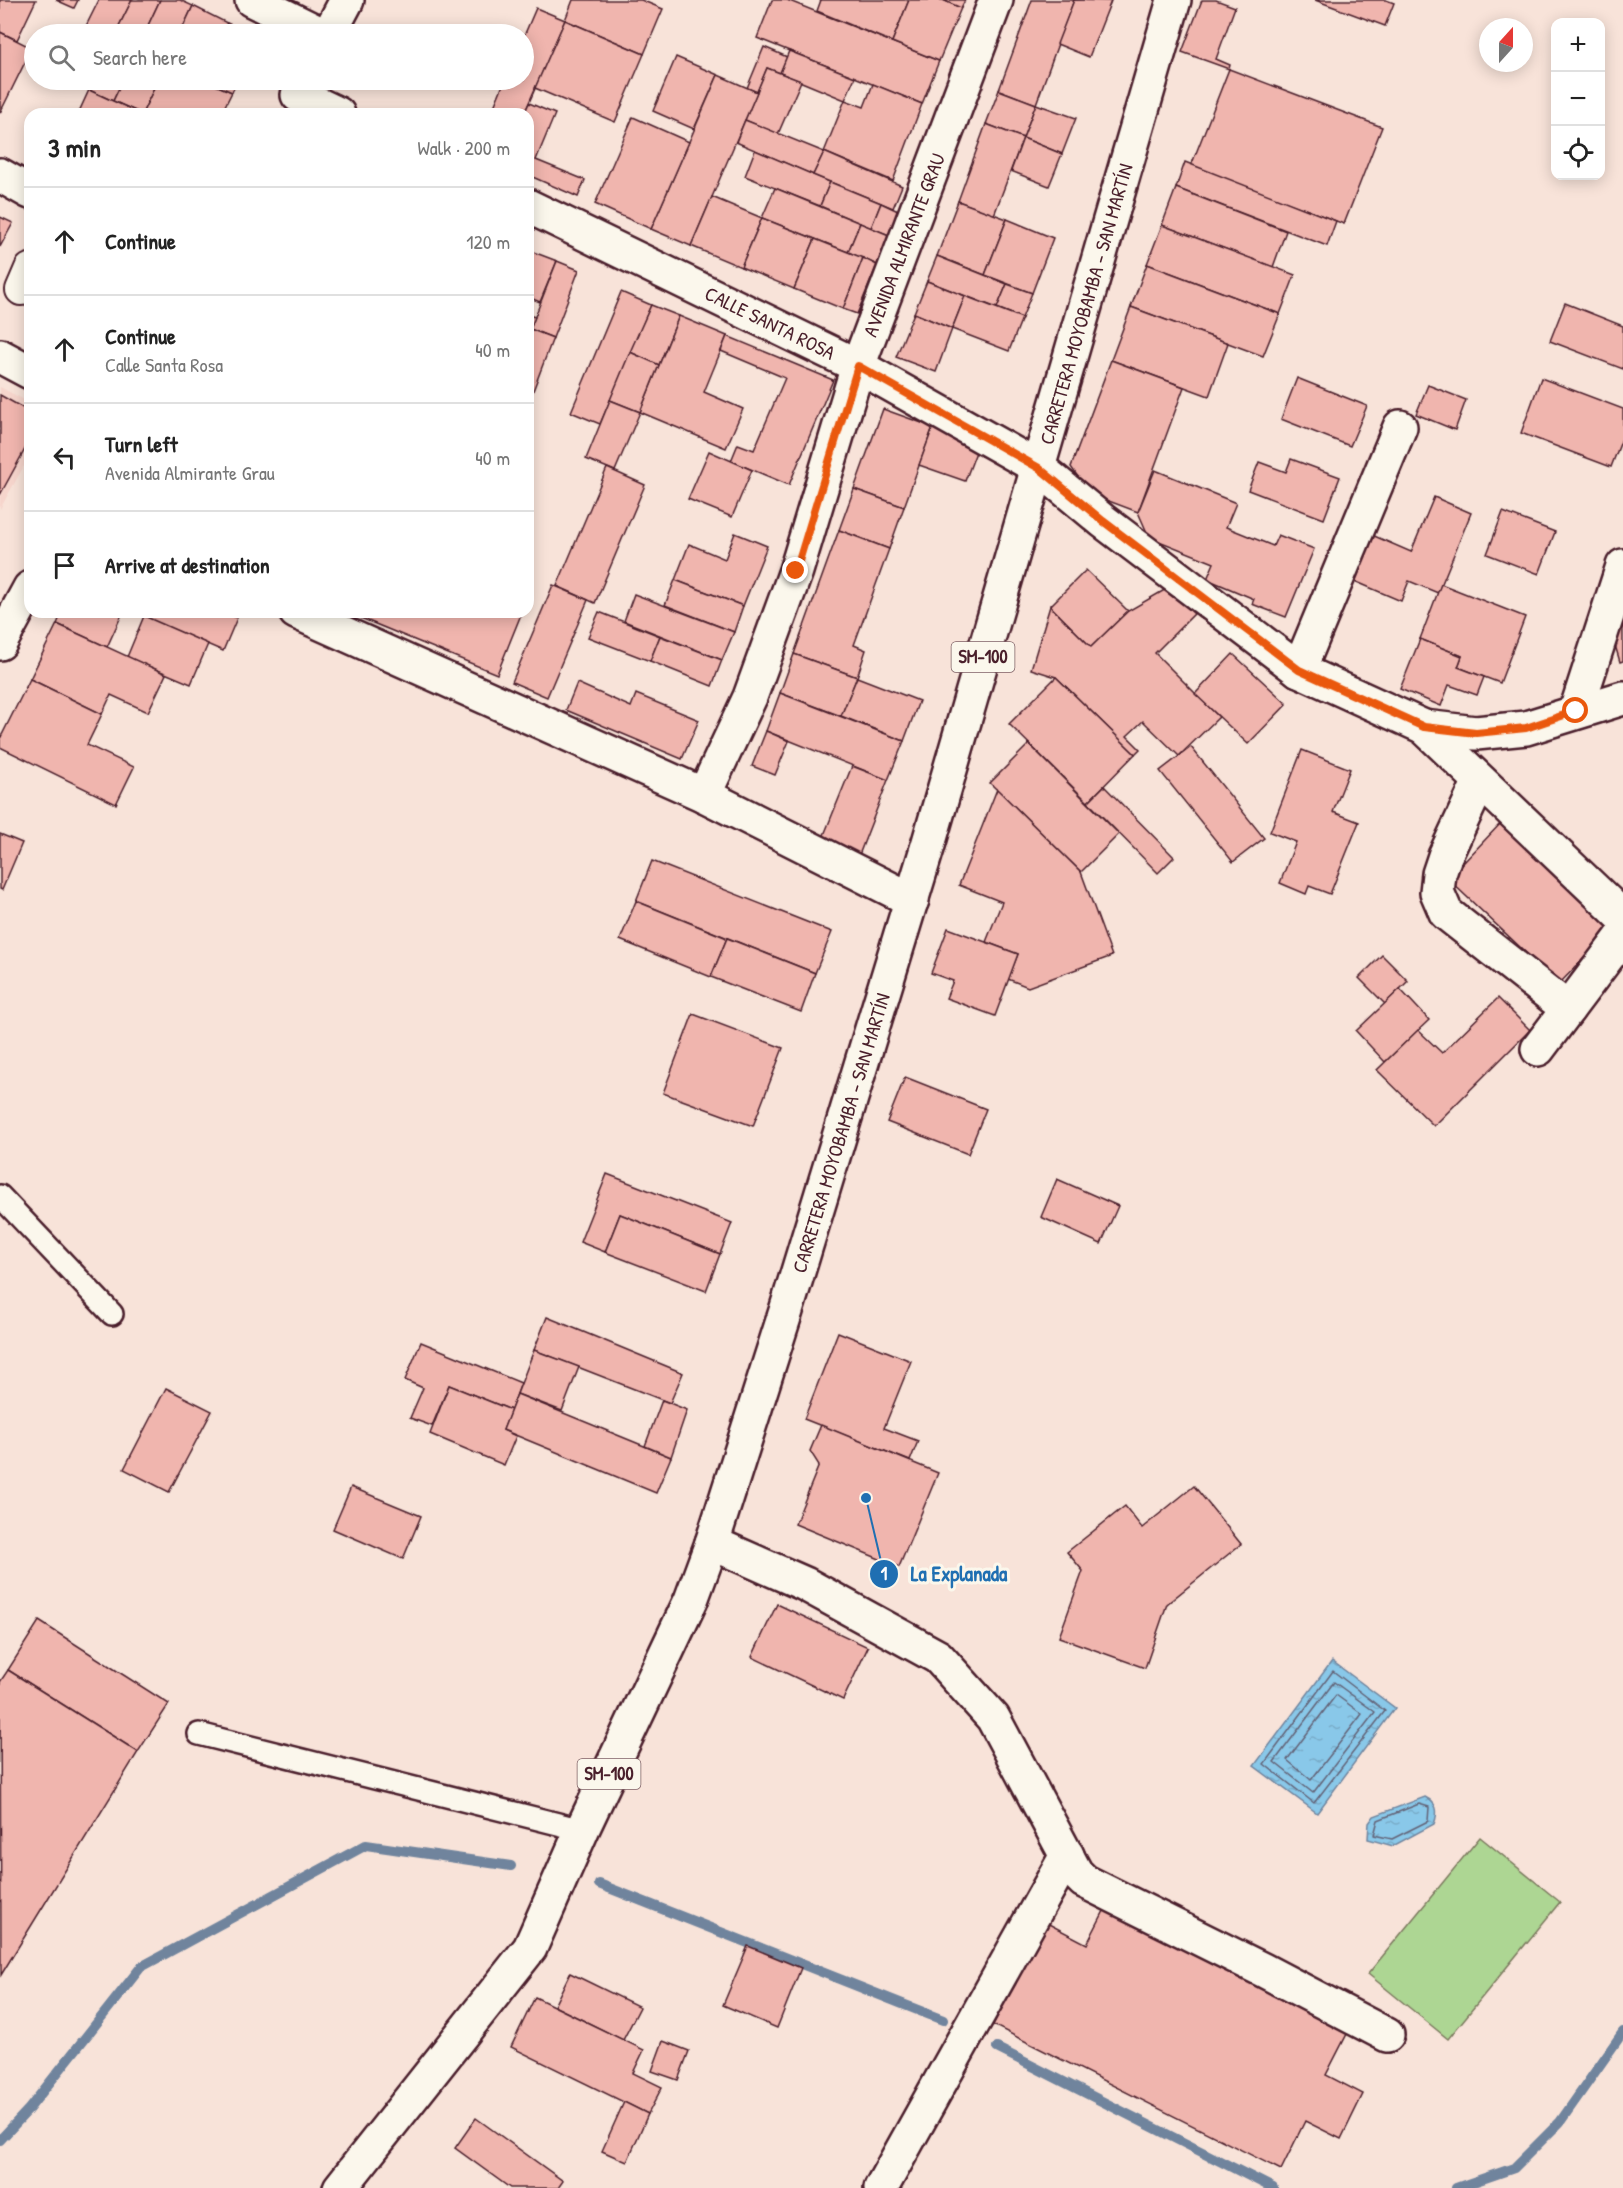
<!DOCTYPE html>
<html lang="en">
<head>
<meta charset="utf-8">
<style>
  :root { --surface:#fff; --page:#f2f2f2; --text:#222; --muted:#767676; --line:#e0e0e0 }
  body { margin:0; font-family:"Patrick Hand",sans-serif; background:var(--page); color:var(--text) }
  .controls { position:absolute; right:18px; top:18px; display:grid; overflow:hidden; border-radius:12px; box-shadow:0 3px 15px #0003 }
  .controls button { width:54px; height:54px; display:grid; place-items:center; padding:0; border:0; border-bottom:2px solid var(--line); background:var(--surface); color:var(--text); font:30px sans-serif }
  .compass { position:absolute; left:1479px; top:18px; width:54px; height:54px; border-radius:50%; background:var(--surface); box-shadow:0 3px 15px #0003; rotate:21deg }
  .stop { position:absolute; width:18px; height:18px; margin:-14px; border:4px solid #ea580c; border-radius:50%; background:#fff }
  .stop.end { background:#ea580c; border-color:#fff; box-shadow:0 2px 6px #0008 }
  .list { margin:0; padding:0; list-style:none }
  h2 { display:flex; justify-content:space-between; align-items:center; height:78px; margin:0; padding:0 24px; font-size:26px }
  h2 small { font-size:20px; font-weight:400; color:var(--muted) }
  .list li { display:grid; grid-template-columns:39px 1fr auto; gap:18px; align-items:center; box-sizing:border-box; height:108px; padding:0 24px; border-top:2px solid var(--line) }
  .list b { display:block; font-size:22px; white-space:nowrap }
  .list p { margin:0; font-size:20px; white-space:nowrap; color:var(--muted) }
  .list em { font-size:20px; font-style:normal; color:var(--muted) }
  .icon { flex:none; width:33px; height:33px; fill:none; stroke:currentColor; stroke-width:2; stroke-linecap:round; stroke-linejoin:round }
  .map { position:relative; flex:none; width:1623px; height:2188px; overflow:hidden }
  .search { position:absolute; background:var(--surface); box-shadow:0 3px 15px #0003; left:24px; top:24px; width:510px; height:66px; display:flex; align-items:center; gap:15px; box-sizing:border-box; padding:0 21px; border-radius:33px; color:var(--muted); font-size:22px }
  .panel { position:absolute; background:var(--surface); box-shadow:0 3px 15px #0003; left:24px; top:108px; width:510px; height:510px; border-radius:18px }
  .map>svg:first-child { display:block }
</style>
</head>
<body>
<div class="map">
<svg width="1623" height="2188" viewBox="0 0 1623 2188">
  <defs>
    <pattern id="water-ripples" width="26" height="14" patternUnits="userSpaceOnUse" patternTransform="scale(1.5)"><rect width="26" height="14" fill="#89c8e9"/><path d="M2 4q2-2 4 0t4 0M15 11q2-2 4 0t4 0" fill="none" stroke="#78abc8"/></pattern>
  </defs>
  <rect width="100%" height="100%" fill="#f8e3d9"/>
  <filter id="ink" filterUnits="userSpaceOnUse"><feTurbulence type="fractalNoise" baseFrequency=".0167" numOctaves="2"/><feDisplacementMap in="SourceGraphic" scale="12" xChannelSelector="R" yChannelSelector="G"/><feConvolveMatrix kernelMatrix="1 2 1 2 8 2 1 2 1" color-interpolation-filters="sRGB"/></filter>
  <g filter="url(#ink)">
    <path fill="#f6d5cc" d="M0 387 30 403V455L0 509Z"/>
    <path fill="#add693" stroke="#7c7a5f" stroke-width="1.5" d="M1480 1837 1560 1902 1448 2039 1368 1974Z"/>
    <g fill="url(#water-ripples)" stroke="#70849d" stroke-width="1.5">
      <path d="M1332 1661 1395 1708 1317 1813 1254 1766Z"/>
      <path d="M1425 1797C1437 1803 1439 1811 1434 1824L1393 1846 1368 1839 1369 1823 1374 1816Z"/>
    </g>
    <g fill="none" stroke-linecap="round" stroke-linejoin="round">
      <g stroke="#636377" stroke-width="1.5">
        <path d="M1333 1671 1385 1711 1314 1803 1264 1764Z"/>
        <path d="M1334 1682 1375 1712 1313 1793 1274 1762Z"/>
        <path d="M1336 1695 1362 1714 1311 1780 1287 1760Z"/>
        <path d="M1419 1804 1429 1807 1428 1821 1392 1839 1374 1835 1378 1820Z"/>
      </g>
      <g stroke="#70849d" stroke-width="10">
        <path d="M599 1884 943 2020"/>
        <path d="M997 2048 1273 2188"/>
        <path d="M0 2140 28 2110 141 1967 366 1845 511 1866"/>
        <path d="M1456 2188 1514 2168 1560 2122 1623 2032"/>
      </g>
    </g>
    <g fill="#f0b5ae" stroke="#4a1f2b" stroke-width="1.5">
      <path d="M0 0H36L17 40 0 32Z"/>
      <path d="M56 0H78L74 8Z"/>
      <path d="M99 0H132L115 34H82Z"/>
      <path d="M132 0H160L144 34H115Z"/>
      <path d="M160 0H180L193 6 180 34H144Z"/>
      <path d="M573 0H641L663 9 644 54 565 20Z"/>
      <path d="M772 0H787L939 61 922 104 757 38Z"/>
      <path d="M821 0H909L892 42 817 11Z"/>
      <path d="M909 0H943L961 8 939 61 892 42Z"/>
      <path d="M943 0H965L961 8Z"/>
      <path d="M1032 0H1074L1036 104 999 90Z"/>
      <path d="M1074 0 1111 1 1089 57 1057 44Z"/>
      <path d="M1202 0H1216L1235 7 1216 59 1230 65 1229 69 1182 52Z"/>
      <path d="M1315 0H1386L1394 3 1385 26Z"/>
      <path d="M193 6 227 23 221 34H180Z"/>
      <path d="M536 8 565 20 524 114H491L505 80H524V36Z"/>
      <path d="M565 20 644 54 615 122 535 88Z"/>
      <path d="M227 23 252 34H221Z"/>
      <path d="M0 32 32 48 0 113Z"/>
      <path d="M764 47 787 57 780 73 767 68 757 92 747 88Z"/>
      <path d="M789 51 855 77 845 100 780 73Z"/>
      <path d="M676 57 718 75 694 129 653 111Z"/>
      <path d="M767 68 801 81 778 134 745 120Z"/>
      <path d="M1229 69 1382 127 1344 224 1191 166Z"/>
      <path d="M718 75 757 92 691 246 651 229Z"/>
      <path d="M94 80H123L113 101 89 90Z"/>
      <path d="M123 80H158L142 114 113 101Z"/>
      <path d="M158 80H204L232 92 221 114H142Z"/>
      <path d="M204 80H238L232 92Z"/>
      <path d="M873 84 922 104 893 181 824 152 845 100 864 107Z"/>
      <path d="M89 90 113 101 142 114H78Z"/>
      <path d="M999 90 1036 104 1023 138 986 124Z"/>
      <path d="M529 103 555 114 536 160 585 180 578 197 528 175V114H524Z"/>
      <path d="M1036 104 1076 118 1062 154 1023 138Z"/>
      <path d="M633 117 689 142 651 229 595 204Z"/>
      <path d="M745 120 824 152 813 175 736 142Z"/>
      <path d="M986 124 1023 138 994 215 958 201Z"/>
      <path d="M1023 138 1062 154 1049 186 1011 171Z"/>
      <path d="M755 150 830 182 820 206 745 176Z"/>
      <path d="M824 152 902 186 893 208 813 175Z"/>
      <path d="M1185 162 1336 221 1327 246 1176 188Z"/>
      <path d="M830 182 881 203 871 228 820 206Z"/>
      <path d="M775 188 860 223 848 252 762 218Z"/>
      <path d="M1176 188 1286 231 1273 267 1162 225Z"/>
      <path d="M712 197 762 218 741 267 691 246Z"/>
      <path d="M958 201 1007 219 985 275 937 256Z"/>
      <path d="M881 203 898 211 889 235 871 228Z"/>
      <path d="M0 217 13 223 0 247Z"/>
      <path d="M762 218 815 239 794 289 741 267Z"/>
      <path d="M1007 219 1053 238 1032 293 985 275Z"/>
      <path d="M860 223 889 235 877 265 848 252Z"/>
      <path d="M1162 225 1295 275 1280 314 1147 264Z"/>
      <path d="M815 239 863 258 843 309 794 289Z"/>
      <path d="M528 250 557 261 540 302 528 297Z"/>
      <path d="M937 256 1007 284 997 308 927 281Z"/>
      <path d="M863 258 877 265 857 314 843 309Z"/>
      <path d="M557 261 579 270 553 338 530 329Z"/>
      <path d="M1147 264 1280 314 1263 356 1131 307Z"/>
      <path d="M927 281 965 296 952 329 914 313Z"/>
      <path d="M1007 284 1032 293 1022 318 997 308Z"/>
      <path d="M621 292 651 305 600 424 571 412Z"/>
      <path d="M965 296 1022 318 1009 351 952 329Z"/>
      <path d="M1565 303 1623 326V369L1550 341Z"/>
      <path d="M651 305 679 316 659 365 630 352Z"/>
      <path d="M1131 307 1228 343 1209 396 1111 360Z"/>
      <path d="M914 313 952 329 936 372 896 357Z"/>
      <path d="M528 315 535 317 530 329 553 338 528 404Z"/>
      <path d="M679 316 727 336 704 392 743 409 726 448 640 412Z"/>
      <path d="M727 336 833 380 789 485 731 461 738 444 754 450 785 378 721 351Z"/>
      <path d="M630 352 659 365 640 412 610 400Z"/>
      <path d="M1111 360 1184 387 1138 512 1090 494 1071 467Z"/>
      <path d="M1297 378 1367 406 1350 446 1281 419Z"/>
      <path d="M1541 378 1623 409V436L1611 467 1521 433Z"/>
      <path d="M1428 385 1466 400 1455 430 1416 414Z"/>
      <path d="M0 395 30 412V440L0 495Z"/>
      <path d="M610 400 640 412 615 471 586 459Z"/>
      <path d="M883 409 933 427 904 507 854 489Z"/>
      <path d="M933 427 979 444 965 481 919 465Z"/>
      <path d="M709 451 752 470 732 517 688 499Z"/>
      <path d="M1291 459 1340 477 1324 519 1248 490 1259 462 1286 472Z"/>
      <path d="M607 468 645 485 595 603 557 586Z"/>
      <path d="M1155 470 1236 503 1226 527 1273 546 1278 535 1314 549 1286 617 1252 604 1254 599 1207 579 1214 563 1149 537 1138 512Z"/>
      <path d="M854 489 904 507 889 549 839 530Z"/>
      <path d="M1434 497 1471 513 1438 593 1409 581 1401 601 1352 580 1372 535 1411 552Z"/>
      <path d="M1503 512 1555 532 1539 574 1487 554Z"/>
      <path d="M839 530 889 549 854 645 866 650 857 677 794 654Z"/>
      <path d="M735 533 767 546 743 606 675 580 689 544 725 559Z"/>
      <path d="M1086 570 1128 611 1091 647 1050 606Z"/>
      <path d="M675 580 743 606 734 632 665 605Z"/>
      <path d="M1441 584 1525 617 1500 683 1458 667 1462 656 1420 639Z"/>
      <path d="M553 585 588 600 547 697 512 682Z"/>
      <path d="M1168 588 1194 614 1155 653 1219 717 1179 756 1143 721 1127 736 1140 749 1135 754 1056 677 1031 669 1050 606 1091 647 1128 611Z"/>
      <path d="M634 594 734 632 722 660 624 621Z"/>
      <path d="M62 612H123L107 647 57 624Z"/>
      <path d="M133 612H224L237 618 223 651Z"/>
      <path d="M358 612H522L497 674 356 616Z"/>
      <path d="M599 612 660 636 650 661 588 637Z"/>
      <path d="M1623 614V661L1620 662 1607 618Z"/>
      <path d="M144 616 208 644 191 684 127 657Z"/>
      <path d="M57 624 166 674 148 712 111 695 102 714 30 679Z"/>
      <path d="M660 636 722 660 712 686 650 661Z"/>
      <path d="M1420 639 1462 656 1458 667 1484 677 1477 695 1449 685 1441 706 1400 689Z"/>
      <path d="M794 654 857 677 841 716 780 693Z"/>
      <path d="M1233 654 1287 704 1248 744 1195 694Z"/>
      <path d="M857 677 919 701 904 741 841 716Z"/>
      <path d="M1056 677 1135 754 1088 802 1009 724Z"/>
      <path d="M30 679 102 714 87 745 134 767 116 804 0 747V739Z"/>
      <path d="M577 683 631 707 636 694 699 720 682 759 566 710Z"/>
      <path d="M780 693 904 741 888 780 766 731Z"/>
      <path d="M766 731 789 741 775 775 752 766Z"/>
      <path d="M1029 744 1119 834 1081 872 990 783Z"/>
      <path d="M1191 747 1264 838 1233 862 1160 771Z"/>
      <path d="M1302 750 1350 769 1333 812 1359 822 1330 894 1309 886 1306 894 1280 883 1296 842 1270 832Z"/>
      <path d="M852 766 888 780 859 855 822 840Z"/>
      <path d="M1104 786 1174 857 1158 873 1088 802Z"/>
      <path d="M997 789 1081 872 1112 956 1028 987 1008 979 1018 954 986 942 1002 902 959 885Z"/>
      <path d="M1500 824 1612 929 1559 984 1448 879Z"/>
      <path d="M0 834 22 843 2 890 0 889Z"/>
      <path d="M652 861 832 932 815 973 636 901Z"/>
      <path d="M636 901 727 938 711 977 620 940Z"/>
      <path d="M948 928 1018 954 995 1016 946 998 953 981 931 973Z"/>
      <path d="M727 938 815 973 801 1012 711 977Z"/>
      <path d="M1382 955 1408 981 1385 1004 1359 978Z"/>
      <path d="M1400 989 1429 1020 1385 1062 1356 1031Z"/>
      <path d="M1498 998 1530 1030 1434 1126 1377 1070 1418 1030 1442 1053Z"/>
      <path d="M693 1014 783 1048 753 1126 663 1093Z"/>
      <path d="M905 1077 986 1109 968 1154 887 1122Z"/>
      <path d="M607 1174 732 1223 720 1254 620 1214 605 1252 580 1242Z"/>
      <path d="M1057 1179 1118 1206 1101 1244 1041 1217Z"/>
      <path d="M620 1214 720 1254 706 1291 605 1252Z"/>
      <path d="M547 1317 683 1373 670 1403 534 1350Z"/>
      <path d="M838 1332 911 1361 884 1428 918 1441 910 1461 804 1419Z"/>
      <path d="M421 1342 521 1383 511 1410 449 1385 432 1426 410 1418 423 1388 405 1380Z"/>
      <path d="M534 1350 579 1367 562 1411 517 1394Z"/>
      <path d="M449 1385 511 1410 503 1430 516 1436 504 1465 430 1434Z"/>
      <path d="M166 1388 212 1411 169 1492 124 1469Z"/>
      <path d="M517 1394 671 1457 656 1493 503 1430Z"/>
      <path d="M662 1400 687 1410 671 1457 645 1446Z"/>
      <path d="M821 1425 938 1473 899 1567 795 1524 819 1465 810 1451Z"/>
      <path d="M1194 1486 1241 1544 1167 1604 1145 1668 1059 1637 1083 1571 1067 1552 1125 1506 1142 1528Z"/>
      <path d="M351 1487 421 1516 403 1559 333 1529Z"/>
      <path d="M777 1604 868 1647 843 1700 752 1657Z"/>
      <path d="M39 1621 169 1704 138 1752 8 1670Z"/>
      <path d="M8 1670 138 1752 1 1975 0 1682Z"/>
      <path d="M1106 1907 1349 2030 1326 2075 1363 2094 1341 2139 1305 2121 1281 2170 993 2025 1045 1922 1087 1944Z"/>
      <path d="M748 1946 801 1968 777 2028 723 2005Z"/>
      <path d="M570 1973 640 2007 623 2040 554 2006Z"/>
      <path d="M535 1997 644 2050 633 2073 662 2087 648 2114 511 2047Z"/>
      <path d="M663 2041 689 2051 678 2080 652 2071Z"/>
      <path d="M624 2102 648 2114 627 2162 602 2151Z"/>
      <path d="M476 2118 563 2181 558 2188H510L455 2148Z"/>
    </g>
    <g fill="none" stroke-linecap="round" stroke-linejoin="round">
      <g stroke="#4a1f2b" stroke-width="26">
        <g id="service">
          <path d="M0 1196 112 1314"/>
          <path d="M199 1734 582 1830"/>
        </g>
      </g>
      <g stroke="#4a1f2b" stroke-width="34">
        <path id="pedestrian" d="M21 290 30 269"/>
      </g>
      <g stroke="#4a1f2b" stroke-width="38">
        <g id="minor">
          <path d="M252 0 321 34"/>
          <path d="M329 34 347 0"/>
          <path d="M298 95 338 114"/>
          <path d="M0 175 30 192"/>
          <path d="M528 206 858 366 1039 468 1103 521 1299 670 1424 727 1476 733 1526 728 1623 698"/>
          <path d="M0 356 30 372"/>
          <path d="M296 612 704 795 912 900"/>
          <path d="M0 643 30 588"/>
          <path d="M1299 670 1400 427"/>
          <path d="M1576 711 1623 566"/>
          <path d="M1424 727 1623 917"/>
          <path d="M1480 781 1445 856 1439 874 1437 892 1446 913 1568 1009"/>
          <path d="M704 795 750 697 796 571 858 366 996 0"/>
          <path d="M1538 1049 1623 936"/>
          <path d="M712 1543 805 1584 938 1657 993 1718 1076 1873 1084 1881 1263 1970 1387 2035"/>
          <path d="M881 2188 1067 1855"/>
        </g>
      </g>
      <g stroke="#4a1f2b" stroke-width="38">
        <path id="primary" d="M340 2188 530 1948 582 1830 691 1600 712 1543 786 1311 929 842 1174 0"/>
      </g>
      <use href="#service" stroke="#fbf7ec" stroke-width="21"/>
      <use href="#pedestrian" stroke="#fbf7ec" stroke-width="30"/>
      <use href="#minor" stroke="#fbf7ec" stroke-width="33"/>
      <use href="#primary" stroke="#fbf7ec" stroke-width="33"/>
    </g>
  </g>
  <g fill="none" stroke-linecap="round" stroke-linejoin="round" filter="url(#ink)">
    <path stroke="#ea580c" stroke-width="8" d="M796 571 858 366 1039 468 1103 521 1299 670 1424 727 1476 733 1526 728 1576 711"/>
  </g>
  <g text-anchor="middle" stroke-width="6" stroke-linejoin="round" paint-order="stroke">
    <g fill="#fbf7ec" stroke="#7f6065" stroke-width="1.5">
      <rect x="951.5" y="642" width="63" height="30" rx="4.5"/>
      <rect x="577.5" y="1759" width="63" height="30" rx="4.5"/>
    </g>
    <g font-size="18" font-weight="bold" fill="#4a1f2b">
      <text x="983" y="663">SM-100</text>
      <text x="609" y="1780">SM-100</text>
    </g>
    <g font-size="20" fill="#4a1f2b" stroke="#fbf7ec">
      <text transform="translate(904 245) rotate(-69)" y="7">AVENIDA ALMIRANTE GRAU</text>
      <text transform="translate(1086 304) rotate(-74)" y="7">CARRETERA MOYOBAMBA - SAN MARTÍN</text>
      <text transform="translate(770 323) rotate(26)" y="7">CALLE SANTA ROSA</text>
      <text transform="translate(841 1133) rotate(-73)" y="7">CARRETERA MOYOBAMBA - SAN MARTÍN</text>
    </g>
  </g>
  <path fill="none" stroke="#1f6fb2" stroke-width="2" d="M866 1498L884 1574"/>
  <g fill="#1f6fb2" stroke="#fbf7ec" stroke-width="2">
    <circle cx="866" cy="1498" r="6"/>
    <circle cx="884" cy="1574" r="15"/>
  </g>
  <g font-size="18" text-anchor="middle" font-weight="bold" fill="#fff">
    <text x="884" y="1580">1</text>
  </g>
  <g font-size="21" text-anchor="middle" font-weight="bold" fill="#1f6fb2" stroke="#fbf7ec" stroke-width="6" stroke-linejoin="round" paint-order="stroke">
    <text x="959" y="1581">La Explanada</text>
  </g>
</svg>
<div class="controls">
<button>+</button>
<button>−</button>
<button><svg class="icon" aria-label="locate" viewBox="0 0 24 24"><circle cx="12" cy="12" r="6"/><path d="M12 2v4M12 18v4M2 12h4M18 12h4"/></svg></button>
</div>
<svg class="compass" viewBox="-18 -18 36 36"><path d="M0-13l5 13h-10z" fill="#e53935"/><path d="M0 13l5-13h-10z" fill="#767676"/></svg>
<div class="stop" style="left:1576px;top:711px"></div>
<div class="stop end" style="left:796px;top:571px"></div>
<div class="search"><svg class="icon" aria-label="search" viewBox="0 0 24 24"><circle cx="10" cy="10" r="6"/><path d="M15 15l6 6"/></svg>Search here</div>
<section class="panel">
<h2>3 min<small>Walk · 200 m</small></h2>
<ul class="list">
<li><svg class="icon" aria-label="ahead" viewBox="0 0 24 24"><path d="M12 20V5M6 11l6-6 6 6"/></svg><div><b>Continue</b></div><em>120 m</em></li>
<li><svg class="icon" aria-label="ahead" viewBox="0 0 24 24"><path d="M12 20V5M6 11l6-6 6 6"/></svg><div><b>Continue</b><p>Calle Santa Rosa</p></div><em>40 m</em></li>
<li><svg class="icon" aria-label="left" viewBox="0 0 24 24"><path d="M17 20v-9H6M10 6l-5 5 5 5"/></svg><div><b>Turn left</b><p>Avenida Almirante Grau</p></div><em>40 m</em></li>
<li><svg class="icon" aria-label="arrive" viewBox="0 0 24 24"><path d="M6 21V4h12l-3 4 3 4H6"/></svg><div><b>Arrive at destination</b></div></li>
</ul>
</section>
</div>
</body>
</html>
